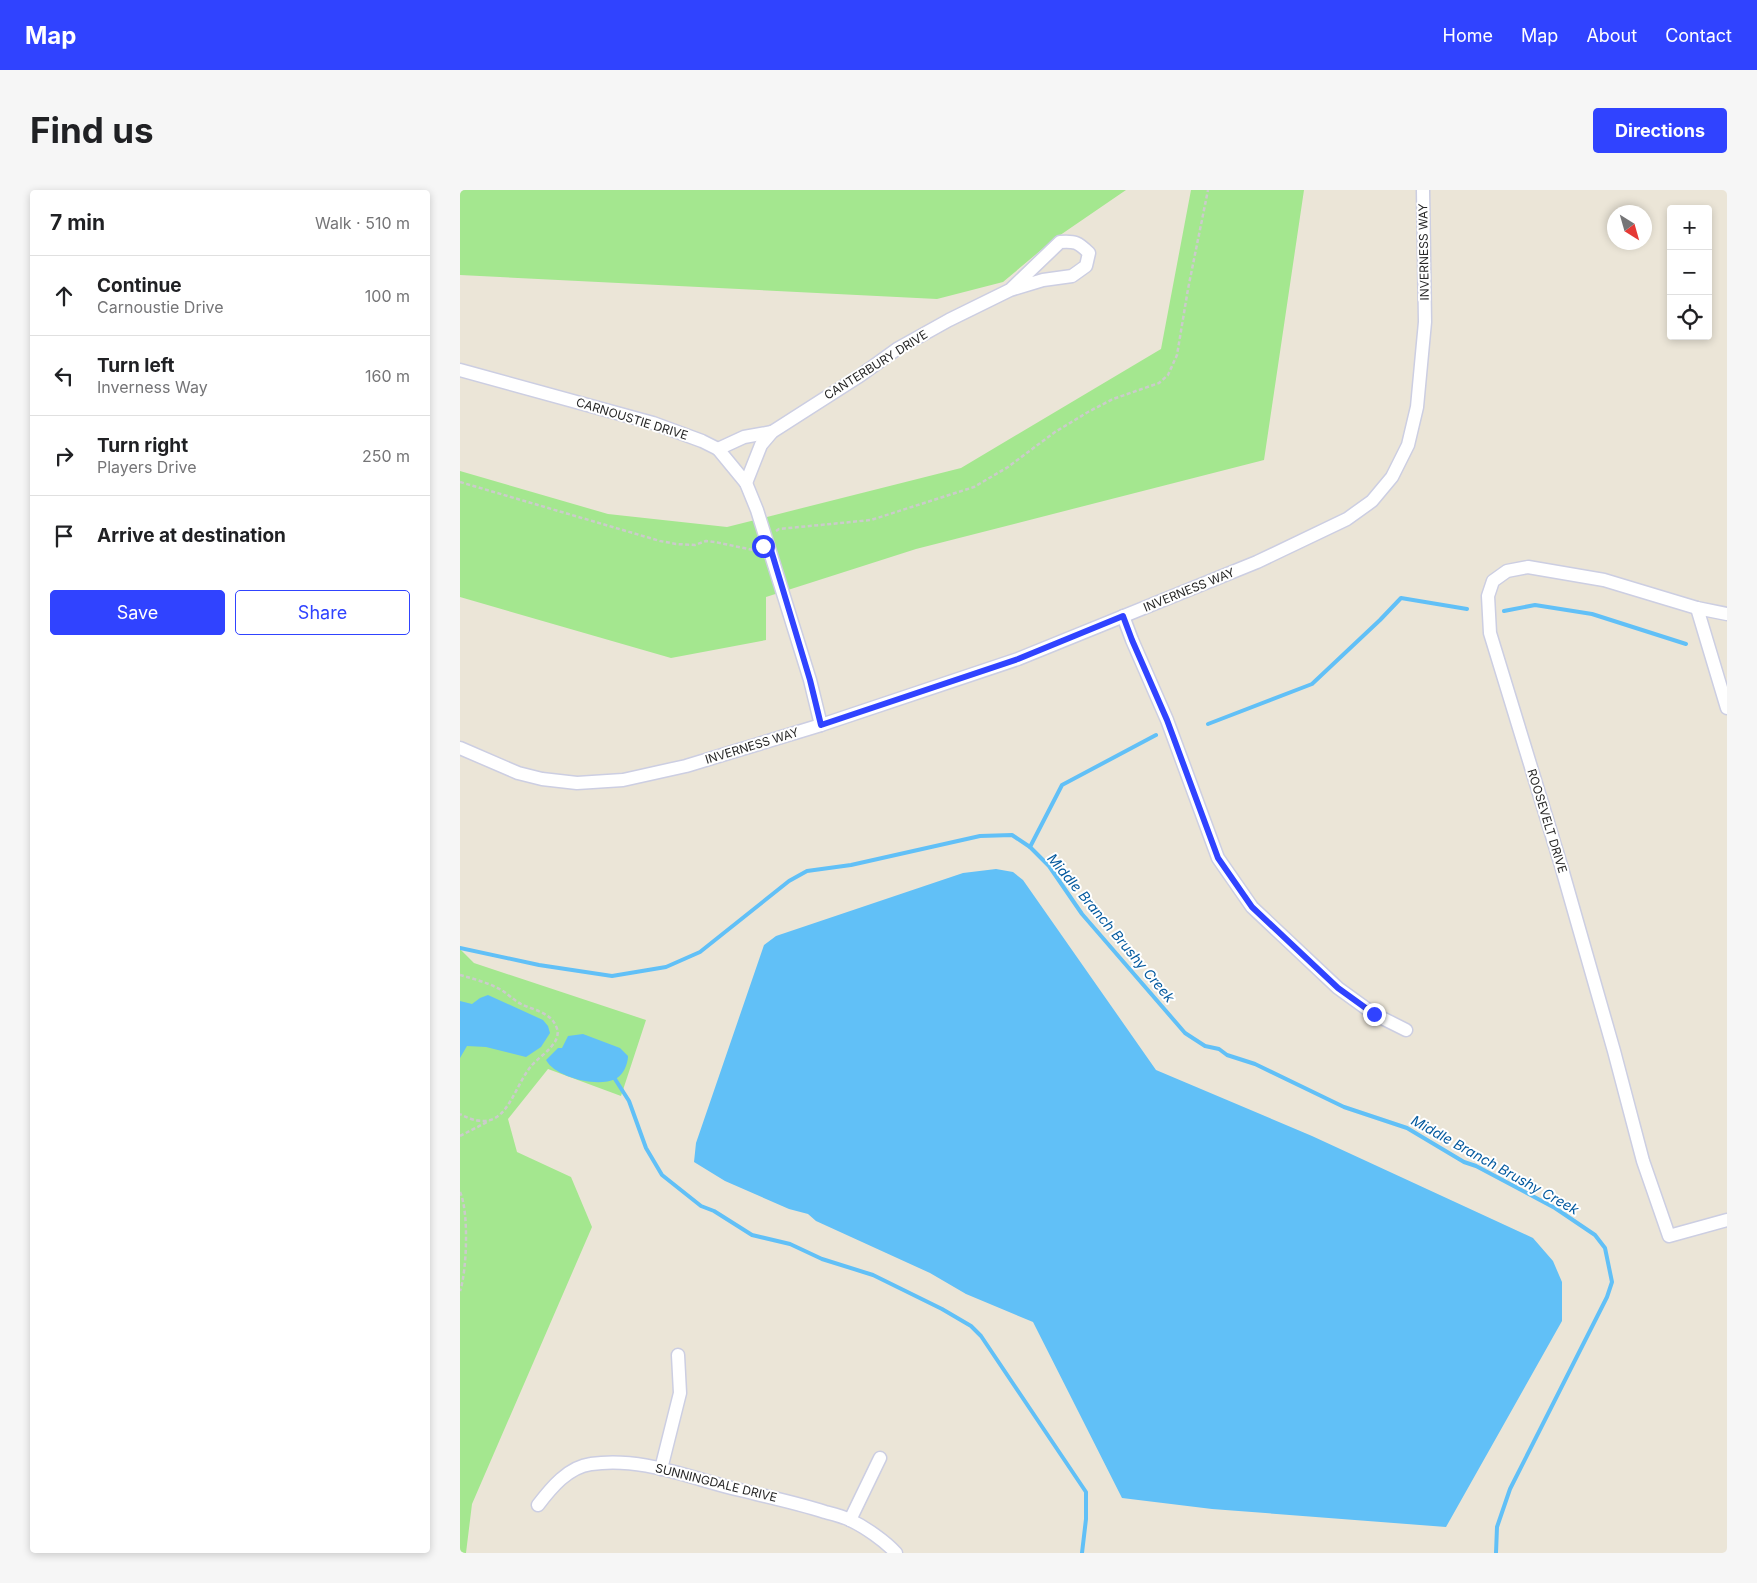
<!DOCTYPE html>
<html lang="en">
<head>
<meta charset="utf-8">
<style>
  :root { --surface:#fff; --page:#f6f6f6; --text:#202124; --muted:#757577; --line:#e0e0e0; --accent:#3043ff }
  body { margin:0; font-family:Inter,sans-serif; background:var(--page); color:var(--text) }
  .controls { position:absolute; right:15px; top:15px; display:grid; overflow:hidden; border-radius:5px; box-shadow:0 2px 8px #0003 }
  .controls button { width:45px; height:45px; display:grid; place-items:center; padding:0; border:0; border-bottom:1px solid var(--line); background:var(--surface); color:var(--text); font:25px sans-serif }
  .compass { position:absolute; left:1147px; top:15px; width:45px; height:45px; border-radius:50%; background:var(--surface); box-shadow:0 2px 8px #0003; rotate:143deg }
  .stop { position:absolute; width:15px; height:15px; margin:-11px; border:4px solid #3043ff; border-radius:50%; background:#fff }
  .stop.end { background:#3043ff; border-color:#fff; box-shadow:0 1px 5px #0008 }
  .list { margin:0; padding:0; list-style:none }
  h2 { display:flex; justify-content:space-between; align-items:center; height:65px; margin:0; padding:0 20px; font-size:21px }
  h2 small { font-size:16px; font-weight:400; color:var(--muted) }
  .list li { display:grid; grid-template-columns:32px 1fr auto; gap:15px; align-items:center; box-sizing:border-box; height:80px; padding:0 20px; border-top:1px solid var(--line) }
  .list b { display:block; font-size:19px; white-space:nowrap }
  .list p { margin:0; font-size:16px; white-space:nowrap; color:var(--muted) }
  .list em { font-size:16px; font-style:normal; color:var(--muted) }
  .actions { display:flex; gap:10px; padding:15px 20px }
  .actions a { flex:1; padding:11px 0; border:1px solid var(--accent); border-radius:5px; text-align:center; font-size:18px; color:var(--accent) }
  .actions .main { background:var(--accent); color:#fff }
  .icon { flex:none; width:28px; height:28px; fill:none; stroke:currentColor; stroke-width:2; stroke-linecap:round; stroke-linejoin:round }
  .map { position:relative; flex:none; width:1267px; height:1363px; overflow:hidden; border-radius:5px }
  header { display:flex; align-items:center; gap:30px; box-sizing:border-box; height:70px; padding:0 25px; background:var(--accent); color:#fff }
  header strong { font-size:24px }
  nav { display:flex; gap:28px; margin-inline-start:auto; font-size:18px }
  .intro { display:flex; align-items:center; justify-content:space-between; box-sizing:border-box; height:120px; padding:0 30px }
  h1 { margin:0; font-size:35px }
  .button { padding:12px 22px; border-radius:5px; background:var(--accent); color:#fff; font-size:18px; font-weight:700 }
  main { display:flex; gap:30px; padding:0 30px }
  aside { flex:1; background:var(--surface); border-radius:5px; box-shadow:0 2px 8px #0003 }
  .map>svg:first-child { display:block }
</style>
</head>
<body>
<header>
<strong>Map</strong>
<nav><a>Home</a><a>Map</a><a>About</a><a>Contact</a></nav>
</header>
<div class="intro"><h1>Find us</h1><a class="button">Directions</a></div>
<main>
<aside>
<h2>7 min<small>Walk · 510 m</small></h2>
<ul class="list">
<li><svg class="icon" aria-label="ahead" viewBox="0 0 24 24"><path d="M12 20V5M6 11l6-6 6 6"/></svg><div><b>Continue</b><p>Carnoustie Drive</p></div><em>100 m</em></li>
<li><svg class="icon" aria-label="left" viewBox="0 0 24 24"><path d="M17 20v-9H6M10 6l-5 5 5 5"/></svg><div><b>Turn left</b><p>Inverness Way</p></div><em>160 m</em></li>
<li><svg class="icon" aria-label="right" viewBox="0 0 24 24"><path d="M7 20v-9h11M14 6l5 5-5 5"/></svg><div><b>Turn right</b><p>Players Drive</p></div><em>250 m</em></li>
<li><svg class="icon" aria-label="arrive" viewBox="0 0 24 24"><path d="M6 21V4h12l-3 4 3 4H6"/></svg><div><b>Arrive at destination</b></div></li>
</ul>
<div class="actions"><a class="main">Save</a><a>Share</a></div>
</aside>
<div class="map">
<svg width="1267" height="1363" viewBox="0 0 1267 1363">
  <rect width="100%" height="100%" fill="#ebe5d7"/>
  <g fill="#a4e78f">
    <path d="M0 0H666L593 50 543 92 477 109 0 85Z"/>
    <path d="M731 0H844L804 270 456 359 306 407V450L211 468 0 407V281L148 324 267 337 501 278 701 159Z"/>
    <path d="M0 759 14 773 186 830 161 906 88 879 48 929 57 962 111 987 132 1037 12 1314 6 1363H0Z"/>
  </g>
  <g fill="#61c0f7">
    <path d="M536 679 553 682 563 690 696 880 852 946 1073 1048 1093 1071 1102 1092V1131L986 1337 752 1319 662 1308 573 1132 506 1104 470 1083 356 1031 348 1024 329 1019 265 991 234 972 236 953 304 755 316 746 503 683Z"/>
    <path d="M28 805 83 830 88 836 90 843 81 857 66 867 26 857 7 856 0 868V811L12 814 20 808Z"/>
    <path d="M123 844 160 858 168 866C168 874 163 886 155 889 137 898 95 887 86 870L98 858H102L108 846Z"/>
  </g>
  <g fill="none" stroke-linecap="round" stroke-linejoin="round">
    <g stroke="#61c0f7" stroke-width="4">
      <path d="M1044 421 1075 415 1132 424 1226 454"/>
      <path d="M748 534 852 494 920 430 941 408 1007 419"/>
      <path d="M570 657 602 595 696 545"/>
      <path d="M0 758 79 775 152 786 206 777 240 762 329 691 347 681 391 675 520 646 552 645 570 657 589 676 622 724 725 843 745 856 759 859 767 865 795 874 884 917 947 938 1004 972 1016 976 1095 1018 1135 1045 1145 1058 1152 1092 1147 1107 1050 1299 1037 1337 1036 1363"/>
      <path d="M155 889 169 911 186 958 202 985 241 1016 254 1021 292 1045 330 1054 362 1069 413 1085 482 1119 511 1136 521 1146 626 1302V1329L622 1363"/>
    </g>
    <g stroke="#cccee2" stroke-width="15">
      <g id="minor">
        <path d="M0 180 193 233 242 251 258 259 286 293 297 320 350 490 361 535"/>
        <path d="M258 259 284 247 312 242"/>
        <path d="M286 293 301 255 312 242 401 185 437 159 489 130 550 100 583 90 612 86 626 76 629 63C618 52 615 51 600 52L550 100"/>
        <path d="M1237 418 1267 518"/>
        <path d="M1267 424 1237 418 1144 390 1068 377 1047 381 1033 391 1028 406 1030 443 1100 672 1154 861 1183 971 1209 1046 1267 1030"/>
        <path d="M663 426 672 450 707 530 758 668 792 717 878 798 914 824 946 840"/>
        <path d="M0 558 58 583 82 589 117 593 163 590 226 576 361 535 558 469 797 372 887 329 912 311 932 287 948 255 957 217 965 132 963 0"/>
        <path d="M201 1279 220 1203 218 1165"/>
        <path d="M78 1315C91 1298 108 1277 131 1274 182 1266 232 1289 280 1300 308 1307 337 1313 365 1322 373 1324 382 1326 390 1330 405 1337 425 1351 436 1363"/>
        <path d="M390 1330 420 1268"/>
      </g>
    </g>
    <g stroke="#cbcbcb" stroke-width="2.5" stroke-dasharray="4 2.5" stroke-linecap="butt">
      <path d="M0 292 200 351 216 354 235 355 246 351 255 352 293 360 296 359"/>
      <path d="M316 341 319 339 411 330 514 297 548 277 595 242 628 222 653 209 699 193 708 185 717 165 728 99 748 0"/>
      <path d="M0 785C14 789 30 793 43 801 49 805 55 811 61 814 73 820 90 822 96 836 104 852 81 865 72 875 50 901 47 949 0 924"/>
      <path d="M0 946 29 931"/>
      <path d="M0 1002C9 1021 7 1081 0 1101"/>
    </g>
    <use href="#minor" stroke="#fff" stroke-width="12"/>
  </g>
  <g fill="none" stroke-linecap="round" stroke-linejoin="round">
    <path stroke="#3043ff" stroke-width="6" d="M303 356 308 350 350 490 361 535 558 469 663 426 672 450 707 530 758 668 792 717 878 798 914 824"/>
  </g>
  <g text-anchor="middle" stroke-width="4" stroke-linejoin="round" paint-order="stroke">
    <g font-size="12" fill="#272727" stroke="#fff">
      <text transform="translate(964 62) rotate(-91)" y="4">INVERNESS WAY</text>
      <text transform="translate(416 175) rotate(-32)" y="4">CANTERBURY DRIVE</text>
      <text transform="translate(172 229) rotate(17)" y="4">CARNOUSTIE DRIVE</text>
      <text transform="translate(729 400) rotate(-22)" y="4">INVERNESS WAY</text>
      <text transform="translate(292 556) rotate(-17)" y="4">INVERNESS WAY</text>
      <text transform="translate(1087 631) rotate(73)" y="4">ROOSEVELT DRIVE</text>
      <text transform="translate(256 1293) rotate(14)" y="4">SUNNINGDALE DRIVE</text>
    </g>
    <g font-size="14" font-style="italic" fill="#045a9f" stroke="#fff">
      <text transform="translate(651 738) rotate(50)" y="5">Middle Branch Brushy Creek</text>
      <text transform="translate(1035 975) rotate(29)" y="5">Middle Branch Brushy Creek</text>
    </g>
  </g>
</svg>
<div class="controls">
<button>+</button>
<button>−</button>
<button><svg class="icon" aria-label="locate" viewBox="0 0 24 24"><circle cx="12" cy="12" r="6"/><path d="M12 2v4M12 18v4M2 12h4M18 12h4"/></svg></button>
</div>
<svg class="compass" viewBox="-18 -18 36 36"><path d="M0-13l5 13h-10z" fill="#e53935"/><path d="M0 13l5-13h-10z" fill="#757577"/></svg>
<div class="stop" style="left:303px;top:356px"></div>
<div class="stop end" style="left:914px;top:824px"></div>
</div>
</main>
</body>
</html>
